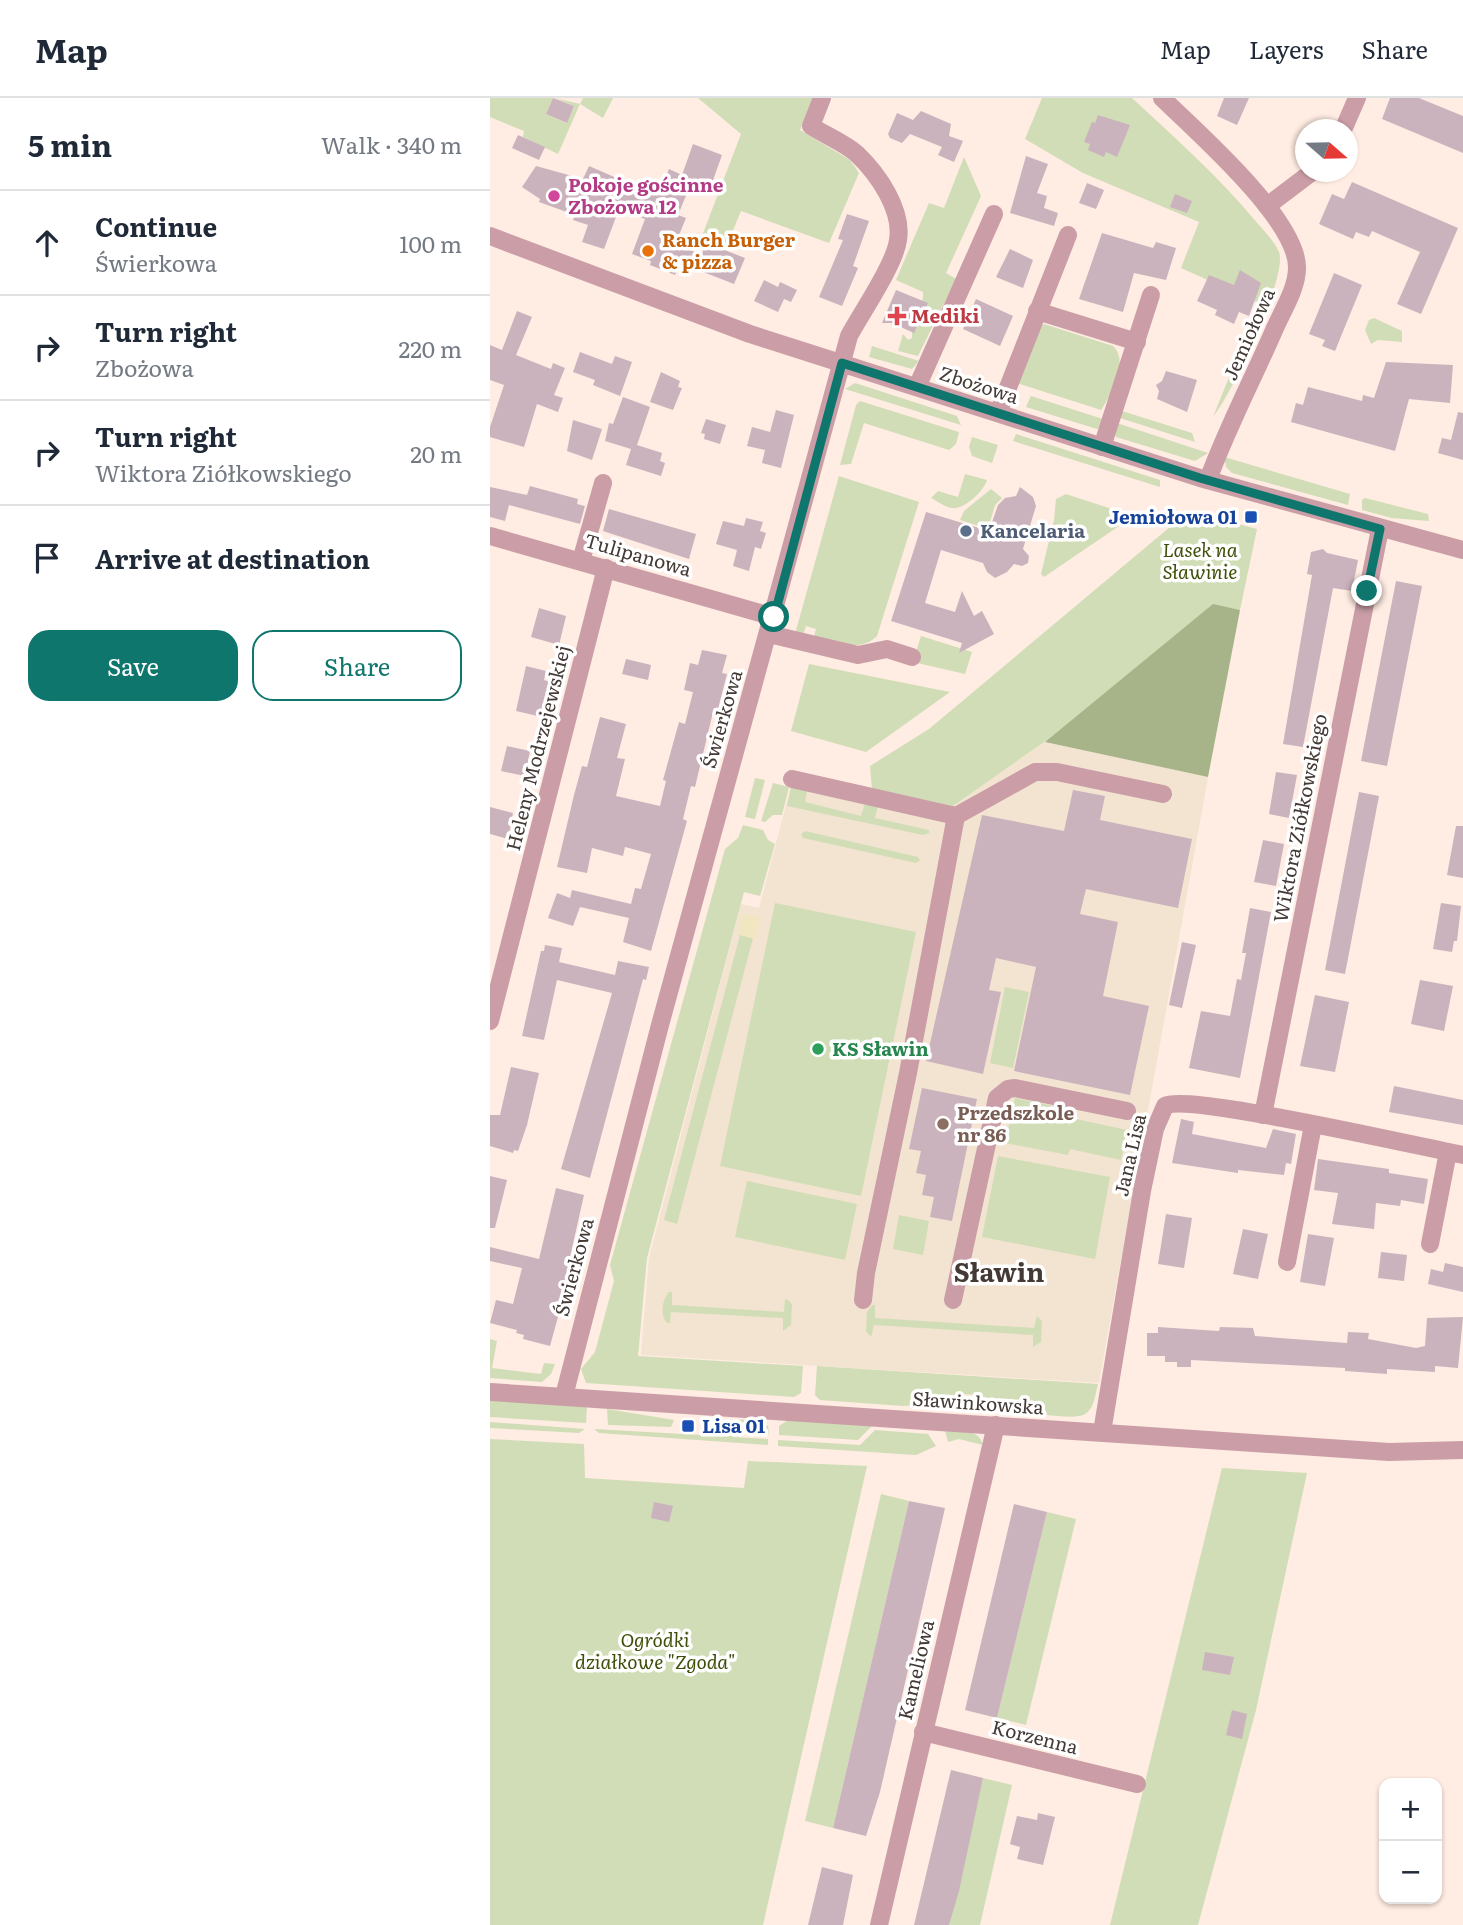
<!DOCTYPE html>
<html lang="en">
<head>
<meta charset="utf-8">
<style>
  :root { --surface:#fff; --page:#f2f2f3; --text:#1f2937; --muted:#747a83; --line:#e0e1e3; --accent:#0f766e }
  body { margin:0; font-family:Literata,serif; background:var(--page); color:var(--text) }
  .controls { position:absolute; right:21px; bottom:21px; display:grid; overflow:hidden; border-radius:14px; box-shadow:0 2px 5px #0004 }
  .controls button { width:63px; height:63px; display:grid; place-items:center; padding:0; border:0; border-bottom:2px solid var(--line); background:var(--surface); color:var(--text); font:35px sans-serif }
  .compass { position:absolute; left:805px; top:21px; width:63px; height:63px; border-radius:50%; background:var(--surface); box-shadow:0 2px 5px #0004; rotate:110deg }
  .stop { position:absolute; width:21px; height:21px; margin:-16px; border:5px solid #0f766e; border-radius:50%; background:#fff }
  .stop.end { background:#0f766e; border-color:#fff; box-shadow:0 2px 7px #0008 }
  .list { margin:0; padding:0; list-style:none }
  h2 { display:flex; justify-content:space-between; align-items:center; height:91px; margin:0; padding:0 28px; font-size:30px }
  h2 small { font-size:23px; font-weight:400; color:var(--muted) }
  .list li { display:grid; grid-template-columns:46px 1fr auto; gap:21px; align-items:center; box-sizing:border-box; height:105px; padding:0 28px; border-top:2px solid var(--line) }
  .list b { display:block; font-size:26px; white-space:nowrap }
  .list p { margin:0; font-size:23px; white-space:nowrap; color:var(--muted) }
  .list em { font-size:23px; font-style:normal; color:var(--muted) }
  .actions { display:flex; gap:14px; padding:21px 28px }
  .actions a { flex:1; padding:16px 0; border:2px solid var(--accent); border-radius:21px; text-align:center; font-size:24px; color:var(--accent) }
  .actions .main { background:var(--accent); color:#fff }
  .icon { flex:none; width:38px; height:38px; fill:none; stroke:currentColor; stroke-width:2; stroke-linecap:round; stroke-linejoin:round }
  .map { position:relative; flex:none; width:973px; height:1827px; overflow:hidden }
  header { display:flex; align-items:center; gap:42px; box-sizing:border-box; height:98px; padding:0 35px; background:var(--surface); border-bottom:2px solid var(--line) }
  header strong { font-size:33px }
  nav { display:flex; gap:38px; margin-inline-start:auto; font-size:24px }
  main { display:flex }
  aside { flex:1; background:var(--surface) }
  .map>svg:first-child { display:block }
</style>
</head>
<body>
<header>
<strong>Map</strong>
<nav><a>Map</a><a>Layers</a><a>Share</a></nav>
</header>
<main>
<aside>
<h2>5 min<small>Walk · 340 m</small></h2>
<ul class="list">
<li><svg class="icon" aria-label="ahead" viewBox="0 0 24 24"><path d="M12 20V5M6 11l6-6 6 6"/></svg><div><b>Continue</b><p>Świerkowa</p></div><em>100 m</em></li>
<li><svg class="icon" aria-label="right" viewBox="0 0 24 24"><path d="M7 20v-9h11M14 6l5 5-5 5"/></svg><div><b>Turn right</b><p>Zbożowa</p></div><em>220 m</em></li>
<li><svg class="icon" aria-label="right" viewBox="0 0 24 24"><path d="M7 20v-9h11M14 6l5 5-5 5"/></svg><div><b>Turn right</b><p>Wiktora Ziółkowskiego</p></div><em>20 m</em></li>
<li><svg class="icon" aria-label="arrive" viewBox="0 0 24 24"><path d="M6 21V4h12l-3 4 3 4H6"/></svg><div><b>Arrive at destination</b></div></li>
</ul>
<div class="actions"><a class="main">Save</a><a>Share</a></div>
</aside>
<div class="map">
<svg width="973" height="1827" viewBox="0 0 973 1827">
  <rect width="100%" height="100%" fill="#ffece2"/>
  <path fill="#f2e4d0" d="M555 644 718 679 609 1285 151 1257 159 1160 251 806 269 810 305 673 463 708Z"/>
  <g fill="#d1ddb6">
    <path d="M0 0H63L56 16 76 25 84 8 65 0 90 6 93 0H123L113 20 90 6 68 56 33 39 34 33 0 19Z"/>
    <path d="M208 0H323L310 32 360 62 369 75 339 145 251 113 237 147 212 138 251 36Z"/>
    <path d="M552 0H642C684 39 726 76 763 120 771 130 784 142 789 154 798 179 741 298 723 319L769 205 691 170 709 124 593 75 535 41Z"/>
    <path d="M474 59 491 98 456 175 466 181 428 258 408 253 413 236 418 242 422 240C421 224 434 211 433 194L406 182 439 105 454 110Z"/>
    <path d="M884 220 912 233V244L888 242 881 246 875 232 879 222Z"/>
    <path d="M554 226 623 248C640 264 620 298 611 312L524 284 546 232Z"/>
    <path d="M382 248 429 263 422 271 379 259Z"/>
    <path d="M455 271 512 290 509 298 503 300 460 286 455 279Z"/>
    <path d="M365 285 467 318 471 327 355 291Z"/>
    <path d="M541 298 616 322 613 329 607 331 536 309Z"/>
    <path d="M370 303 469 334 466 346 459 352 374 325 361 366 350 367 366 307Z"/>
    <path d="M632 313 702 335 705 344 630 320Z"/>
    <path d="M627 325 718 355 705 363 626 339 624 333Z"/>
    <path d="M526 336 670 382V389L523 343Z"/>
    <path d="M482 339 508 347 502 365 482 358 479 349Z"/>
    <path d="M734 359 860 396 858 407 742 375 736 369Z"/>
    <path d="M475 376 497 382C494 393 474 412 462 410 455 409 447 403 441 400L448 393 468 399Z"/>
    <path d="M349 378 429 404 387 538C371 555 343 544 324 539L326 531 316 528 313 537 305 536Z"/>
    <path d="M501 391 512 400 505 407 498 431 470 422 474 413Z"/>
    <path d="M576 396 625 412 631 422 629 428 554 479 551 476 564 422 566 401Z"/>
    <path d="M875 400 938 416 939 423 902 420 872 412V402Z"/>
    <path d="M699 413 767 431 750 512 723 507 560 640 463 708 382 691 380 668 439 631Z"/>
    <path d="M431 538 482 554 475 576 423 564Z"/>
    <path d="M319 566 460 594 376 654 301 633Z"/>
    <path d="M265 680 275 682 265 721 255 719Z"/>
    <path d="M283 685 299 689 292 717H283L275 724 271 723Z"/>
    <path d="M301 689 317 693 315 704 371 718 375 705 388 707 385 720 439 732V735L433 737 297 708Z"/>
    <path d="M253 727 273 732 278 742 285 746 270 798 254 794 157 1160 148 1258 313 1268 311 1295 304 1299 96 1285 91 1271 105 1254 124 1183 120 1167 235 751 248 740Z"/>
    <path d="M315 733 428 759 430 762 426 765 313 740 311 736Z"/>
    <path d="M285 805 426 834 371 1098 230 1068Z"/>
    <path d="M250 837 263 840 187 1126 174 1122Z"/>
    <path d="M515 889 539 894 523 970 500 965Z"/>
    <path d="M525 1000 579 1011 586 1021 637 1032 631 1062 580 1051 578 1057 515 1045Z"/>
    <path d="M508 1058 620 1079 605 1161 492 1139Z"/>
    <path d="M257 1083 367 1106 355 1162 245 1139Z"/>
    <path d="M409 1117 439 1123 433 1157 403 1151Z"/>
    <path d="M179 1194H182V1207L294 1214 295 1201 298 1202 302 1206 301 1227 293 1233V1220L181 1214 180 1225H177C170 1218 172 1201 179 1194Z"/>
    <path d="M382 1207H385V1220L544 1230 547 1218 552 1223 551 1244 543 1249V1237L384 1227 381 1239 376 1233 377 1214Z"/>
    <path d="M0 1241 7 1243 2 1270 51 1276 54 1265 65 1266 61 1276 52 1284 0 1280Z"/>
    <path d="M327 1268 608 1286C605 1296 605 1310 595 1316 581 1325 513 1309 492 1306L493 1297 468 1296 466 1304 413 1308 330 1302 325 1297Z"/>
    <path d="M0 1302 97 1309 96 1325 0 1319Z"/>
    <path d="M117 1311 184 1322 181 1329 118 1327Z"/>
    <path d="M267 1320 278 1328 279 1336 245 1334 224 1325Z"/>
    <path d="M298 1322 382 1328 368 1342 289 1337V1328Z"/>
    <path d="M0 1324 95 1331 89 1335 0 1330Z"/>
    <path d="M211 1329 223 1330 244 1339 278 1341V1347L109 1335 104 1331 210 1337Z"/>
    <path d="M385 1332 438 1336 446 1348 426 1357 288 1348V1342L370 1347Z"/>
    <path d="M455 1333C470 1334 489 1330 493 1347L469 1341 458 1344Z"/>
    <path d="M0 1341 94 1346 95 1380 254 1390 258 1363 377 1368 273 1827H0Z"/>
    <path d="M732 1370 817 1375 766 1612 708 1827H620Z"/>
    <path d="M391 1396 419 1403 343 1730 315 1723Z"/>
    <path d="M557 1414 586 1421 536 1627 507 1620Z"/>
    <path d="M493 1680 522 1687 490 1827H459Z"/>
  </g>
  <path fill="#a7b489" d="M723 506 750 512 718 679 555 644Z"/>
  <path fill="#f0e7c1" d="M252 816 270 820 265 841 247 836Z"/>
  <g fill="#cbb3be">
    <path d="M63 0 84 8 77 25 56 16Z"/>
    <path d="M734 0H759L747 27 727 18Z"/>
    <path d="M900 0H929L973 18V55L892 21Z"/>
    <path d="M431 13 461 26 459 38 473 43 464 64 448 57 452 49 420 36 412 45 400 40 398 36 407 15 423 22Z"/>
    <path d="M608 17 640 27 627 59 616 54 614 59 598 52 600 46 594 44 602 24 605 25Z"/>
    <path d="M28 37 55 49 49 62 22 50Z"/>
    <path d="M203 46 232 57 222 85 217 84 215 88 202 83 188 117 196 120 185 147 212 156 215 147 227 149 255 160 244 186 190 165 185 177 160 167 161 163 142 156 155 121 129 111 114 151 92 144 98 127 83 122 85 117 49 104 50 101 32 89 46 68 93 81 99 68 168 98 179 71 192 77Z"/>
    <path d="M536 58 558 66 547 95 557 98 554 110 568 115 564 128 520 115Z"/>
    <path d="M862 84 968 130 931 216 907 206 930 154 882 133 879 139 866 134 863 141 829 126 842 96 854 101Z"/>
    <path d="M597 85 614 92 606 111 589 105Z"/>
    <path d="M685 96 702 103 697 115 680 109Z"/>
    <path d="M357 116 379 123 363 168 368 170 352 208 329 199 353 142 348 141Z"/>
    <path d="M612 135 663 150 666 144 686 150 676 182 644 175 633 214 589 201Z"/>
    <path d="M520 151 543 162 533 190 506 179Z"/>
    <path d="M750 172 771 185 759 218 749 214 744 226 725 217 727 212 707 203 719 177 744 187Z"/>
    <path d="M844 175 872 187 845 253 832 248 835 242 819 236Z"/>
    <path d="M274 182 288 189 290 184 307 192 301 204 294 201 288 214 264 203Z"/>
    <path d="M406 192 438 205 424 235 402 225H392Z"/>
    <path d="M486 201 523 218 510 248 473 231Z"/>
    <path d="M27 213 42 219 26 257 61 271 63 265 75 270 64 297 73 300 68 314 47 306 34 349 0 339V329L14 287 0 282V247L12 252Z"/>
    <path d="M90 254 122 266 125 258 142 264 130 298 103 287 105 282 83 274Z"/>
    <path d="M896 264 963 267 960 305 919 301 905 353 801 324 806 305 813 307 818 289 872 303 873 297 884 300Z"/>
    <path d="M676 273 707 282 697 314 667 301 669 293 666 287 672 283Z"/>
    <path d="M171 274 190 283 188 289 192 290 183 312 160 304Z"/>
    <path d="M133 299 160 309 147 347 172 355 170 363 175 365 171 378 136 367 141 351 115 343 119 325 123 326Z"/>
    <path d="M286 312 304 317 291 370 272 365 275 352 257 348 262 329 280 334Z"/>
    <path d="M968 314 973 315V362L948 355 952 340 961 342Z"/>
    <path d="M216 321 236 327 230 346 214 341 215 336 211 335Z"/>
    <path d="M83 322 112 331 102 362 77 353Z"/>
    <path d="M40 388 88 401 87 406 95 408 90 426 19 407 15 423 0 419V389L37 397Z"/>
    <path d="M530 389 543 399 546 408 533 451 539 458 538 465 532 468 524 466 517 474 505 480 497 474 493 465 451 452 435 505 465 514 472 493 484 518 492 513 504 536 469 555 472 545 401 523 436 414 499 433 508 407 515 400 526 398Z"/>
    <path d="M119 411 206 436 199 461 113 433Z"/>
    <path d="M256 420 273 424 270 433 276 435 271 451 265 449 259 473 243 468 247 452 226 446 233 423 254 428Z"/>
    <path d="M833 451 837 455 868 462 862 493 843 490 813 649 793 646 822 477 817 476 821 454Z"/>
    <path d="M906 483 932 488 897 668 871 663Z"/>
    <path d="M49 510 76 518 69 547 41 539Z"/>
    <path d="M212 552 237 557 232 575 237 576 228 611 224 610 205 689 201 688 193 721 197 723 161 853 133 844 139 820 90 809 83 828 58 820 67 795 80 800 82 792 141 806 145 790 151 791 161 756 135 749 133 758 102 750 97 775 67 769 84 697 92 668 97 669 110 619 136 626 127 660 135 661 126 698 170 708 176 683 173 682 189 624 195 626 203 594 194 592 200 565 208 567Z"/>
    <path d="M136 561 161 567 158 582 132 576Z"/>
    <path d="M36 568 56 573 54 582 60 584 52 619 26 613Z"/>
    <path d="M17 648 40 653 35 678 11 673Z"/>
    <path d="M786 674 807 677 799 720 779 716Z"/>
    <path d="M583 692 615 698 610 722 702 741 688 810 596 791 590 816 628 824 613 898 659 908 640 997 524 973 546 869 506 860 499 892 511 894 493 976 436 963 492 717 574 733Z"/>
    <path d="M869 694 889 698 855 876 835 872Z"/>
    <path d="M0 709 23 715 18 741 0 736Z"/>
    <path d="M966 728H973V780L957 777Z"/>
    <path d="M773 742 794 746 786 788 764 784Z"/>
    <path d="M951 805 971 808 967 843H964L962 854 943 851Z"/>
    <path d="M760 810 781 814 750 980 699 970 711 913 740 918 747 881 751 882 756 855H752Z"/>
    <path d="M692 844 706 847 692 910 679 907Z"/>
    <path d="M55 847 72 850 69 864 125 877 128 863 159 869 156 882 153 881 100 1080 71 1071 122 895 67 882 54 942 32 938 51 853H54Z"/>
    <path d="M930 882 963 888 954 933 921 926Z"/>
    <path d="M825 897 859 904 845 974 810 968Z"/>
    <path d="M21 969 49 975 37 1027 28 1053 24 1052 23 1055 0 1048V1017H10Z"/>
    <path d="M904 988 973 1002V1027L899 1014Z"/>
    <path d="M432 990 487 1001 462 1123 440 1119 444 1099 432 1097 436 1077 426 1075 431 1053 419 1051Z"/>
    <path d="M691 1021 704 1024 702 1036 776 1050 783 1031 806 1036 801 1066 796 1065 794 1077 748 1072V1075L682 1065Z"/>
    <path d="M828 1061 899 1071V1075L938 1081 934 1106 911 1102 910 1108 886 1105 884 1131 842 1126 848 1095 824 1092Z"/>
    <path d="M0 1078 17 1082 5 1130H0Z"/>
    <path d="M66 1090 94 1097 78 1168 86 1170 77 1209 71 1208 60 1248 33 1241 34 1237 26 1235 27 1232 0 1225 6 1202 23 1206 32 1170 0 1163V1149L49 1161Z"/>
    <path d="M676 1116 702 1120 694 1170 668 1166Z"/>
    <path d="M753 1131 778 1136 768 1181 743 1176Z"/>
    <path d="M818 1136 844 1140 835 1188 810 1184Z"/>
    <path d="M891 1154 917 1157 914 1183 888 1180Z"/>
    <path d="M955 1165 973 1169V1194L938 1186 941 1171 953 1174Z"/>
    <path d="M973 1219 968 1270 945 1268V1274L897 1271V1276L855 1273V1270L701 1262V1269H687V1264H675V1258H657V1235H668V1229L729 1233 730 1229 763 1230 765 1238 857 1245 858 1234 879 1235 878 1241 926 1250 935 1248 937 1220Z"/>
    <path d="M419 1403 455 1410 390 1694 376 1738 343 1730Z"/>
    <path d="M164 1404 183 1408 179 1424 161 1420Z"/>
    <path d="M524 1406 557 1414 507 1620 475 1612Z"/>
    <path d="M715 1554 744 1559 740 1577 712 1572Z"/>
    <path d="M742 1612 757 1616 752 1641 736 1637Z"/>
    <path d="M461 1672 493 1680 469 1793 459 1827H424Z"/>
    <path d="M548 1715 565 1719 553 1767 527 1761 530 1749 520 1746 527 1718 547 1722Z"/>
    <path d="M332 1769 363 1777 353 1827H318Z"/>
  </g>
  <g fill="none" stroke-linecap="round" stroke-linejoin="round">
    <g stroke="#cb9ea7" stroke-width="18">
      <path d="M672 0C706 33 808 122 807 170 807 190 793 212 785 230 763 281 737 330 718 382"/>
      <path d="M853 32 867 0"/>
      <path d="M777 108 822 74"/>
      <path d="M0 138 260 236 710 380 973 452"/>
      <path d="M547 213 647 244"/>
      <path d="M427 289 504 116"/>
      <path d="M508 315 578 137"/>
      <path d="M612 349 661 197"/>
      <path d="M0 438 284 519"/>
      <path d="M91 463 113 385"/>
      <path d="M279 536 368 557 397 551 422 559"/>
      <path d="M302 681 466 718 545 674H567L673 696"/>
      <path d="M0 923 116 470"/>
      <path d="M773 1017 890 431"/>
      <path d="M940 1146 958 1054"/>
      <path d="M797 1164 823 1027"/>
      <path d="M373 1202 376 1175 418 975 466 718"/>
      <path d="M463 1202 507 1000 518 991 525 990 637 1013"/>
      <path d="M0 1294 899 1354 973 1352"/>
      <path d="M74 1298 170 927 359 238C372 214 405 166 408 142 413 112 388 76 367 56 355 45 335 37 321 28L332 0"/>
      <path d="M612 1334 652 1093 665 1031 675 1008C697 995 932 1049 973 1057"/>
      <path d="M433 1634 647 1686"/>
      <path d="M389 1827 506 1327"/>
    </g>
  </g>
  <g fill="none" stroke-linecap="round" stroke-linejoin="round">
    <path stroke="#0f766e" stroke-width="9" d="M284 519 352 265 710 380 890 431 877 493"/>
  </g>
  <circle fill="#d1479c" stroke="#fff" stroke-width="2.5" cx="64" cy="98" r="7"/>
  <circle fill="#e8710a" stroke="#fff" stroke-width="2.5" cx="158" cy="153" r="7"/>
  <path fill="#e0444e" stroke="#fff" stroke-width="2.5" d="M403.5 207.5h7v7h7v7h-7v7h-7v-7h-7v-7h7z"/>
  <g fill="#1a4fb4" stroke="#fff" stroke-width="2.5">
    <rect x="754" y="412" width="14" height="14" rx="3.5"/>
    <rect x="191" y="1321" width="14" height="14" rx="3.5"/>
  </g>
  <circle fill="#5c6f8a" stroke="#fff" stroke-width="2.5" cx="476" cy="433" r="7"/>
  <circle fill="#2e9e5b" stroke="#fff" stroke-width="2.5" cx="328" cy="951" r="7"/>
  <circle fill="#8d6e63" stroke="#fff" stroke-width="2.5" cx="453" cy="1026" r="7"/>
  <g text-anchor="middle" stroke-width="7" stroke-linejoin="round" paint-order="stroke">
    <g font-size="19" font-weight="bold" fill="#b23c85" stroke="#fff" text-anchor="start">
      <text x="78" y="94">Pokoje gościnne<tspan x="78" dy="22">Zbożowa 12</tspan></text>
    </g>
    <g font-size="19" font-weight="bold" fill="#c56008" stroke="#fff" text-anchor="start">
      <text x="172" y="149">Ranch Burger<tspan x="172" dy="22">&amp; pizza</tspan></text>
    </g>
    <g font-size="19" font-weight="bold" fill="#be3a42" stroke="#fff" text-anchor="start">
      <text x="421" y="225">Mediki</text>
    </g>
    <g font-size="19" fill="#433935" stroke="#fff">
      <text transform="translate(759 236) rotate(-66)" y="7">Jemiołowa</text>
      <text transform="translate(489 287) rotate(18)" y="7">Zbożowa</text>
      <text transform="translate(148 457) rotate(16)" y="7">Tulipanowa</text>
      <text transform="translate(232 621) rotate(-74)" y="7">Świerkowa</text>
      <text transform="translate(48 650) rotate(-76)" y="7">Heleny Modrzejewskiej</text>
      <text transform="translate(810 720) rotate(-79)" y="7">Wiktora Ziółkowskiego</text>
      <text transform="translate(640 1057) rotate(-77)" y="7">Jana Lisa</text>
      <text transform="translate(84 1169) rotate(-75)" y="7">Świerkowa</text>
      <text transform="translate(488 1305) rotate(4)" y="7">Sławinkowska</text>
      <text transform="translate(426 1572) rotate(-77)" y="7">Kameliowa</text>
      <text transform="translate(545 1639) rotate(14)" y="7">Korzenna</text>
    </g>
    <g font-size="19" font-weight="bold" fill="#164399" stroke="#fff" text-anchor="end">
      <text x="747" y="426">Jemiołowa 01</text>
      <text x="212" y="1335" text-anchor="start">Lisa 01</text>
    </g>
    <g font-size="19" font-weight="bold" fill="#4e5e75" stroke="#fff" text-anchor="start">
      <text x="490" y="440">Kancelaria</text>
    </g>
    <g font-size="19" font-style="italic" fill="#3f4e08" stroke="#fff">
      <text x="710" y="459">Lasek na<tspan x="710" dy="22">Sławinie</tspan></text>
      <text x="165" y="1549">Ogródki<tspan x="165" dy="22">działkowe "Zgoda"</tspan></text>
    </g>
    <g font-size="19" font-weight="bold" fill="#27864d" stroke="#fff" text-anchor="start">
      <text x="342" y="958">KS Sławin</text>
    </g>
    <g font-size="19" font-weight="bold" fill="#785e54" stroke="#fff" text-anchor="start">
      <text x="467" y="1022">Przedszkole<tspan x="467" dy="22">nr 86</tspan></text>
    </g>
    <g font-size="26" font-weight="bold" fill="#433935" stroke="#fff">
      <text x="509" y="1184">Sławin</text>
    </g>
  </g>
</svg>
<div class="controls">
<button>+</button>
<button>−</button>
</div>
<svg class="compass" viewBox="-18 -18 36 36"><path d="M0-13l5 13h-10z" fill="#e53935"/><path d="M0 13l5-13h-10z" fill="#747a83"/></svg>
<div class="stop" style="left:284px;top:519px"></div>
<div class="stop end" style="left:877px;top:493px"></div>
</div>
</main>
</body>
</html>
